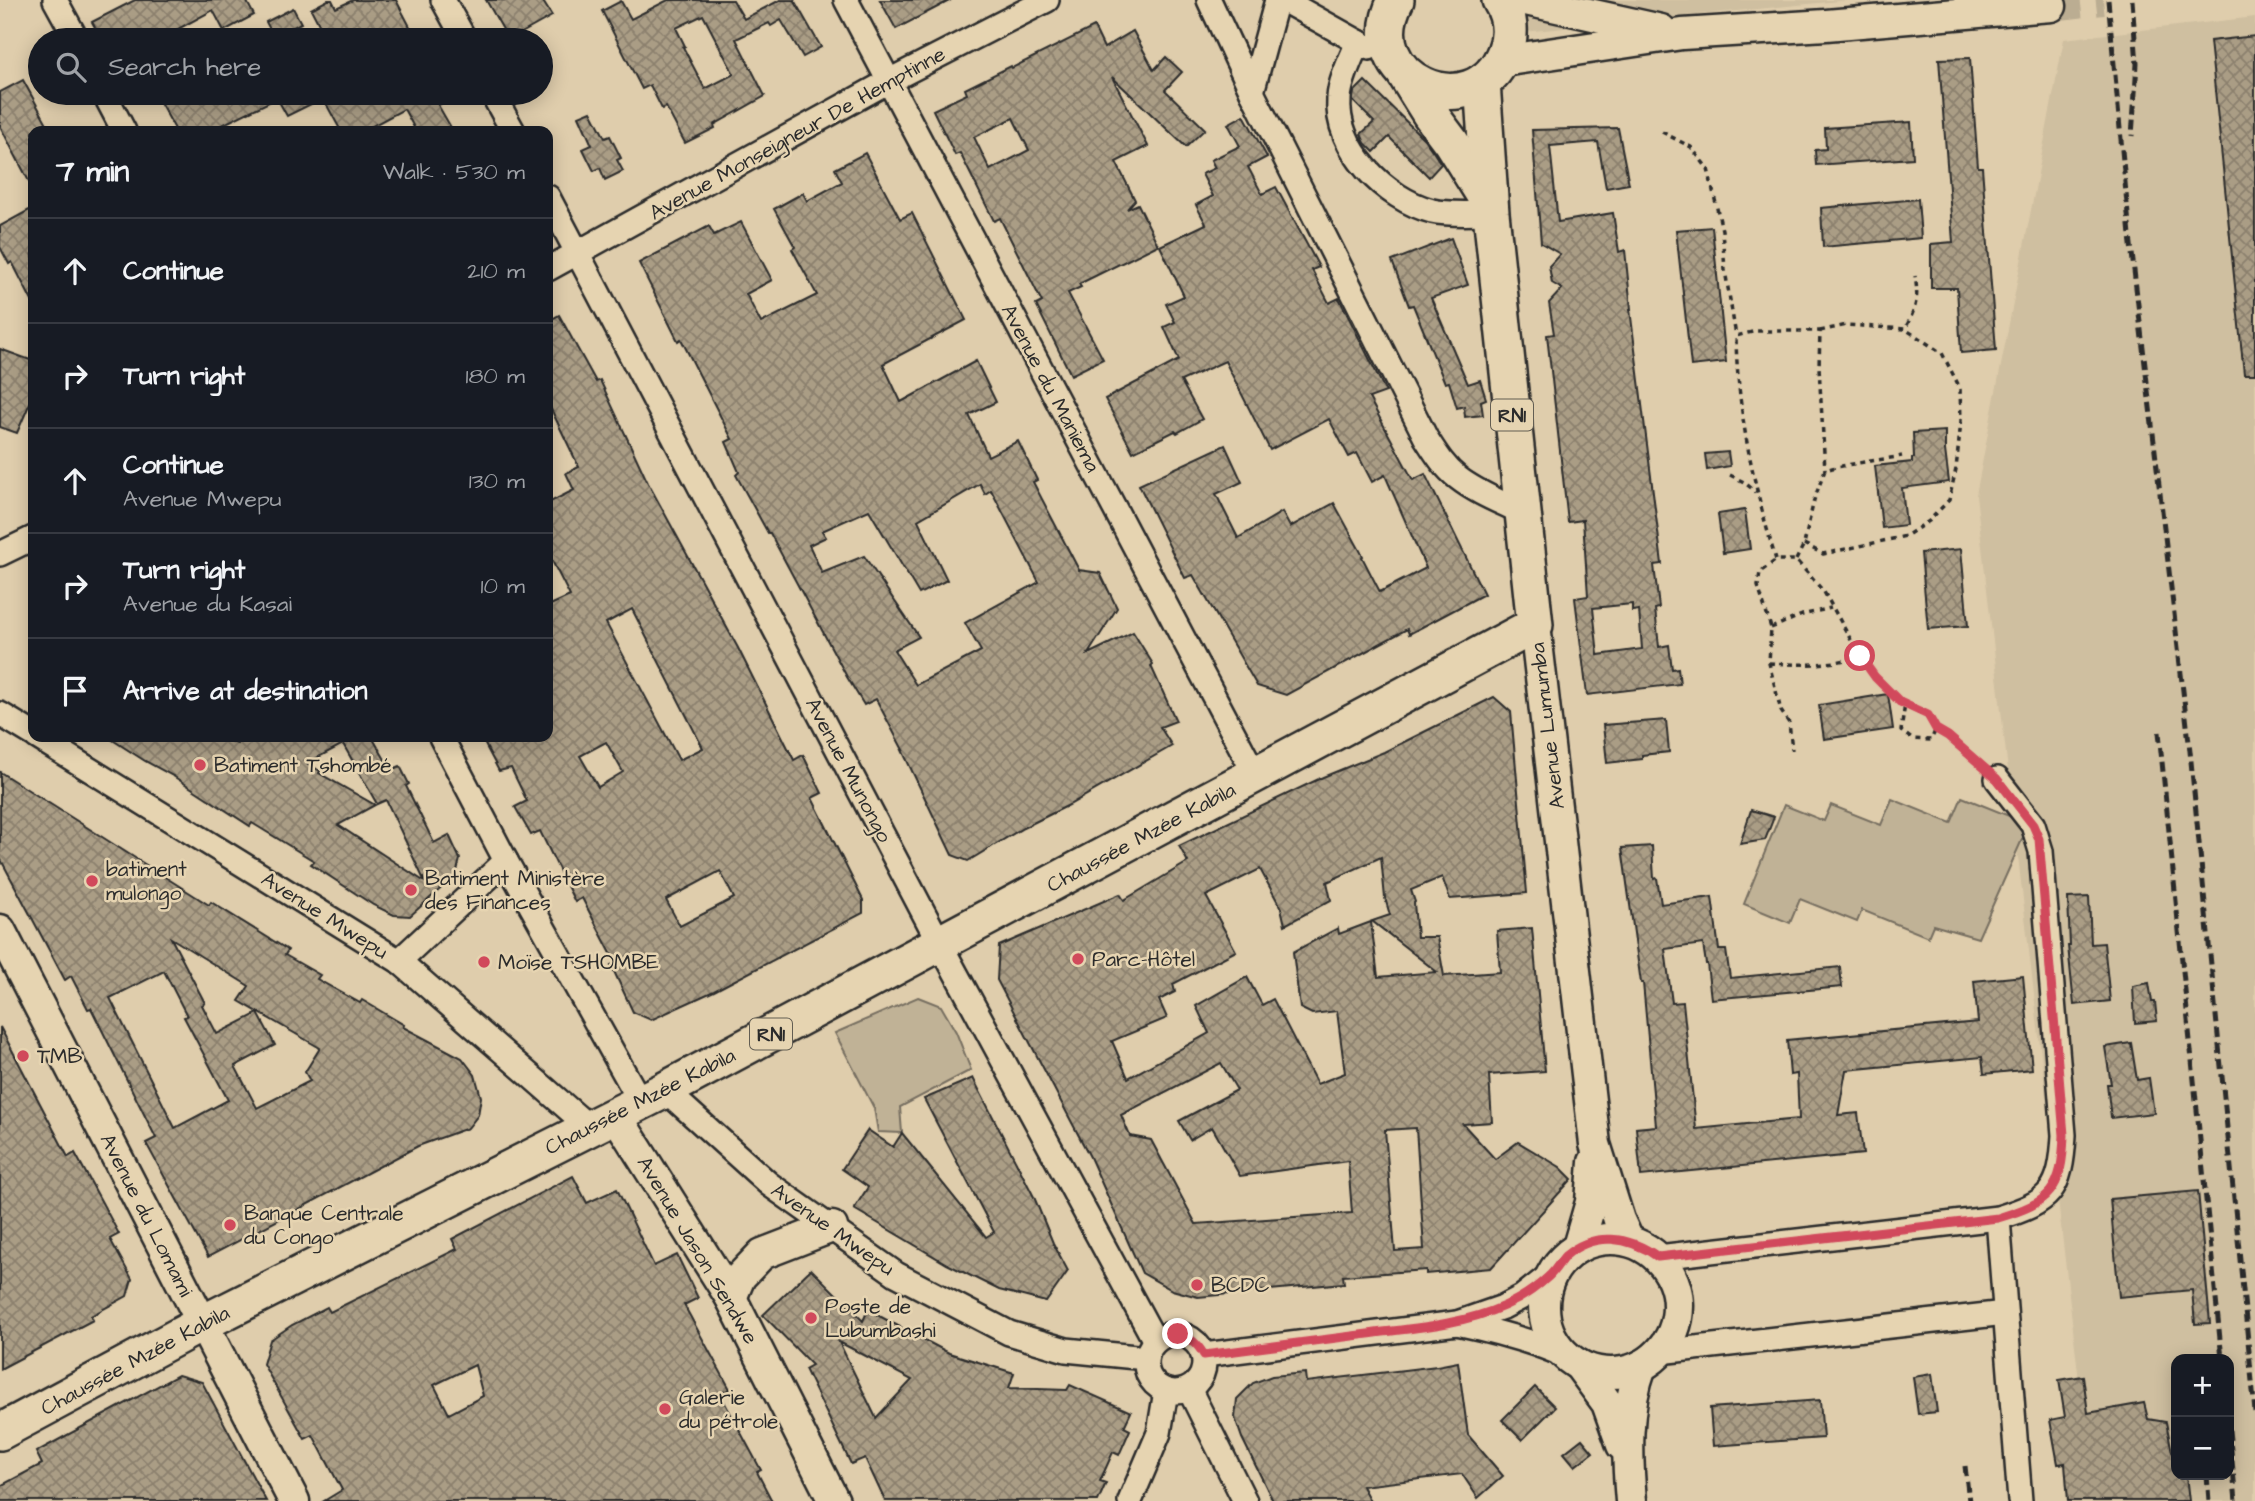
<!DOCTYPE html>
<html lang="en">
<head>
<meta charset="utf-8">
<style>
  :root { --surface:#171b24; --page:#20242c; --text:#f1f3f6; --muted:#9ea1a6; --line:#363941 }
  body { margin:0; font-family:"Architects Daughter",sans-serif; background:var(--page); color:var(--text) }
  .controls { position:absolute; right:21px; bottom:21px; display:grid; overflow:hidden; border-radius:14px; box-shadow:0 4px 18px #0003 }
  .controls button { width:63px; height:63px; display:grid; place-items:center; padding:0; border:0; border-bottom:2px solid var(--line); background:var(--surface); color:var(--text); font:35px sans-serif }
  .stop { position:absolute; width:21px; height:21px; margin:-16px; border:5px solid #d1495b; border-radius:50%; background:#fff }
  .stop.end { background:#d1495b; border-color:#fff; box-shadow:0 2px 7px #0008 }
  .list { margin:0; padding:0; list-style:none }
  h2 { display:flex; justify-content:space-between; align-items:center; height:91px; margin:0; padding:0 28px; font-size:30px }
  h2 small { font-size:23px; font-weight:400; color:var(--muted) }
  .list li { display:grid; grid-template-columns:46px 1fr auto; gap:21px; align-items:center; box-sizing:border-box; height:105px; padding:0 28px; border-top:2px solid var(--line) }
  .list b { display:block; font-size:26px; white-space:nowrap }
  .list p { margin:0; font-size:23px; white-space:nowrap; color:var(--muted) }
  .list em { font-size:23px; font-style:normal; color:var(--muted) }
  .icon { flex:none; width:38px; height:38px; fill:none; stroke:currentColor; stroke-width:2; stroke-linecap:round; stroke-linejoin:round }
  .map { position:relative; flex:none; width:2255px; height:1501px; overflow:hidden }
  .search { position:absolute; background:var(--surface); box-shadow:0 4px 18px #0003; left:28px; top:28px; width:525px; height:77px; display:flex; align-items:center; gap:18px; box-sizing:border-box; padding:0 24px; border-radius:38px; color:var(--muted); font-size:26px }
  .panel { position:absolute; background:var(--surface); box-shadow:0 4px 18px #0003; left:28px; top:126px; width:525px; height:616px; border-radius:14px }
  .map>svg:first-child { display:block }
</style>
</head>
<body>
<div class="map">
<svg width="2255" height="1501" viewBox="0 0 2255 1501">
  <defs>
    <pattern id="building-cross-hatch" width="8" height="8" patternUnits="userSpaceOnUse" patternTransform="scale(1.75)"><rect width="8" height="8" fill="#aa9d85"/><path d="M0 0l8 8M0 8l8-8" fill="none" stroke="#8b806d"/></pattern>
  </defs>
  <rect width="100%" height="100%" fill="#dfcdac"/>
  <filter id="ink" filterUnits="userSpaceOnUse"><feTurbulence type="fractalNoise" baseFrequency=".0143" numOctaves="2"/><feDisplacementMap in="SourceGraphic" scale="14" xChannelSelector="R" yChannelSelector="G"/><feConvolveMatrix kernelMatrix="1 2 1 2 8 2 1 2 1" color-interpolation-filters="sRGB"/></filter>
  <g filter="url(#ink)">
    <g fill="#cfbfa0" fill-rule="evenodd">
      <path d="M1490 0H1849L1493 35Z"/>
      <path d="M2255 17V1501H2093L1976 495 2064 39ZM2176 1359H2229V1475H2176Z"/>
    </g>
    <g fill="#c0b296" stroke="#766e60" stroke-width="2">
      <path d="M1962 797 2029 824 1978 938 1933 925 1928 937 1862 910 1857 922 1800 899 1790 923 1744 904 1784 805 1824 821 1831 805 1881 825 1892 799 1951 823Z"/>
      <path d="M918 997 941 1006 956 1032 971 1070 900 1107 902 1133 878 1132 874 1108 835 1033Z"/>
    </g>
    <g fill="url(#building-cross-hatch)" stroke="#2b2b2b" stroke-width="2" fill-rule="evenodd">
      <path d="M135 0H246L254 15 224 31 213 10 167 35 170 40H102L92 22Z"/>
      <path d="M328 0H332L336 8 353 0H396L417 40H327L311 9Z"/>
      <path d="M486 0H542L552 16 509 40Z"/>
      <path d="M668 0H733L744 19 780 0H794L821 47 803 57 781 20 771 26 769 23 736 39 765 96 714 125 715 128 685 143 666 107 662 109 650 85 642 89 602 11 621 1 631 19ZM703 15 734 74 705 89 683 47 685 46 676 28Z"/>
      <path d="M880 0H951L896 29Z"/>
      <path d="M293 8 301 23 274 37 266 22Z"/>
      <path d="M1094 27 1104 48 1133 31 1154 70 1166 57 1182 72 1165 90 1205 129 1186 147 1112 77 1148 146 1116 162 1135 200 1127 209 1138 204 1158 245 1079 284 1081 287 1068 293 1103 359 1071 375 1036 305 1042 302 1000 218 994 221 960 153 955 155 933 110 967 94 965 89 1011 66 1012 68ZM1013 118 1029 150 990 170 974 137Z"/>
      <path d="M2255 36V374H2244L2210 41Z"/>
      <path d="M1970 58 1978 167H1982L1996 350 1961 353 1957 288H1931V244L1953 242 1939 59Z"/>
      <path d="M23 80 51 131H33V189L0 126V92Z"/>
      <path d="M1365 81 1424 139 1434 153 1441 164 1429 177 1389 137 1374 152 1365 143 1361 134 1374 122 1353 101V98L1354 92Z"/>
      <path d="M155 93H462L438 105 453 131H416L404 109 363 131H341L323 98 287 116 277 98 210 131H176Z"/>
      <path d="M591 111 605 138 610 136 621 158 617 160 623 171 605 180 600 168 594 171 583 149 592 145 579 116Z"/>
      <path d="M1244 115 1267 157 1248 167 1262 194 1276 187 1319 267 1312 270 1329 303 1339 298 1386 392 1369 398 1413 480 1425 474 1484 594 1409 634 1407 629 1286 695 1257 686 1193 575 1185 578 1139 485 1225 445 1242 482 1216 494 1238 538 1282 512 1290 527 1334 503 1363 556 1362 557 1380 592 1426 568 1385 475 1372 482 1357 453 1349 457 1329 419 1270 450 1225 361 1181 381 1202 419 1177 433 1175 431 1133 452 1105 399 1179 360 1164 327 1175 322 1166 304 1184 296 1160 246 1206 224 1196 205 1213 196 1202 174 1215 168 1211 160 1240 146 1228 124Z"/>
      <path d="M1911 122 1913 158 1816 165 1815 150 1826 149 1825 128Z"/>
      <path d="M1618 128 1629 184 1606 188 1598 142 1550 146 1558 222 1613 213 1619 252 1625 250 1631 309H1630L1662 564 1654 565 1659 608 1655 609 1659 647 1669 645 1672 669 1678 668 1680 684 1587 695 1575 598 1588 596 1583 520 1568 522 1547 335 1554 334 1549 303 1562 289 1552 283 1549 266 1560 254 1541 243 1532 130ZM1632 604V611L1639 610 1642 649 1598 655 1593 608Z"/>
      <path d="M865 153 900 219 912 213 966 320 883 364 901 402 976 361 996 402 969 415 988 456 1018 441 1037 480 1033 482 1079 570 1100 573 1117 608 1088 654 1133 632 1153 664 1151 666 1176 721 1160 727 1172 746 1069 805 1023 828 968 861 952 855 902 750H903L876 699 864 705 847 677 770 533H768L736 475 739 472 726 442 732 439 681 339 678 341 639 263 709 226 714 235 741 222 772 280 746 294 761 323 817 295 792 249 795 247 774 209 803 193 807 201 842 182 835 169ZM980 484 985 494 991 490 1039 582 965 623 981 651 916 685 894 650 919 637 864 556 822 573 809 545 826 537 822 531 869 510 919 594 947 580 918 520Z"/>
      <path d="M1918 199 1921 238 1823 247 1821 208Z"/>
      <path d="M33 208V303L12 262 9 264 0 247V226Z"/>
      <path d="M1712 227 1726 362 1691 366 1676 230Z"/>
      <path d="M1451 238 1468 285 1431 298 1468 384 1480 380 1486 399 1481 401 1483 415 1465 417 1464 406 1457 408 1449 382 1445 383 1413 305 1409 306 1392 261Z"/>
      <path d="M559 315 596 382 600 380 648 483 738 648 794 760 803 755 822 793 812 798 863 900V913L714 991 651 1020 633 1012 611 965 616 963 582 898 575 902 540 831 531 835 515 807 527 801 511 768 499 771 481 737H548V606L570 596 548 553V503L574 490 566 473 579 467 548 403V321ZM632 609 703 748 679 760 606 623ZM606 742 623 772 598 787 580 756ZM720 871 734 898 680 926 666 900Z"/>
      <path d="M0 349 33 361 29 389 33 391V396L17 433 0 427Z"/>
      <path d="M1945 431V450L1949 482 1902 488 1906 525 1882 528 1875 466 1912 462V458H1914L1913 433Z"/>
      <path d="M1728 452 1730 466 1707 470 1705 454Z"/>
      <path d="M1745 510 1750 549 1723 553 1718 514Z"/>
      <path d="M1961 549 1968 626 1928 629 1921 553Z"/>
      <path d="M1888 694 1893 729 1824 739 1819 705Z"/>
      <path d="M1494 697 1511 712 1527 893 1450 899 1442 877 1411 890 1415 902 1414 903 1417 937H1437L1444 976 1500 972 1497 931 1532 928 1545 1071 1489 1075 1492 1122 1463 1124 1495 1159 1518 1142 1560 1167 1572 1179 1491 1268 1426 1274V1270L1343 1276 1344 1283 1198 1297 1172 1290 1142 1273 1090 1157 997 980 999 946 1120 894 1124 900 1188 862 1179 846 1323 777 1384 752ZM1381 857 1385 898 1390 915 1372 921 1437 972 1378 977 1371 922 1339 934 1338 928 1293 952 1300 1008 1312 1014 1337 1011 1345 1073 1317 1084 1273 999 1262 1005 1247 977 1196 1006 1209 1033 1128 1078 1112 1041 1167 1018 1159 1000 1175 992 1173 984 1236 951 1206 896 1260 869 1281 908 1285 925 1331 900 1327 882ZM1221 1063 1237 1090 1179 1121 1190 1140 1212 1127 1240 1176 1348 1161 1352 1213 1196 1224 1151 1140 1130 1136 1121 1115ZM1416 1128 1424 1249 1395 1251 1385 1130Z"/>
      <path d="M1666 720 1669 752 1642 755V759L1607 763 1603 725Z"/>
      <path d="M108 737H221L237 744 241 737H372L391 770 400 766 409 784 406 786 434 843 449 835 460 859 456 875 410 916 394 915 373 905 311 864 314 861 252 823 250 826 173 776 145 761ZM343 744 377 804 386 800 425 882 338 825 375 805 319 773 320 771 307 763Z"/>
      <path d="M0 772 209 905 211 902 288 950 285 955 320 975 317 979 360 1003 362 1000 404 1025 403 1027 462 1058 475 1075 481 1097 478 1115 468 1128 418 1146 208 1257 146 1143 156 1138 91 1008 88 1009 71 976 65 980 0 858ZM171 938 249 986 239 1001 320 1048 305 1072 310 1081 257 1108 235 1066 275 1045 258 1013 217 1034 202 1005 205 1003ZM164 971 187 1016 184 1017 228 1100 175 1128 110 998Z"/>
      <path d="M1751 810 1774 817 1765 840 1740 844Z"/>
      <path d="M1652 846 1654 879 1657 878 1661 904 1712 897 1719 950H1726L1730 978 1840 967 1842 987 1711 999 1707 964H1706L1703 944 1665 949 1672 1003 1683 1002 1696 1129 1799 1119 1797 1074 1790 1075 1787 1040 1978 1022 1974 981 2023 976 2032 1069 1984 1074 1982 1057 1846 1070 1838 1115 1858 1113 1863 1154 1641 1176 1636 1128 1656 1126 1643 983H1641L1622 848Z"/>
      <path d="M2089 897 2091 944 2104 943 2110 1001 2074 1005 2068 946H2070L2068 898Z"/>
      <path d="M2149 983 2152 1002H2155L2157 1021 2135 1023 2133 986Z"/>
      <path d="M0 1027 68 1157 75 1153 119 1234 110 1239 132 1279 127 1296 91 1316 93 1320 0 1369Z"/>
      <path d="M2131 1043 2137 1080 2149 1078 2154 1113 2111 1118 2107 1084H2111L2105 1047Z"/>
      <path d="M973 1078 1034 1197 1053 1243 1068 1271 1046 1302 999 1290 947 1264 854 1209 868 1187 842 1169 868 1130 893 1147 902 1133 986 1237 994 1232 924 1099Z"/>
      <path d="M573 1176 587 1203 617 1189 654 1266 677 1255 698 1298 684 1305 730 1389 720 1394 761 1470 757 1472 772 1501H324L342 1490 313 1435 305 1439 263 1364 270 1340 292 1325 327 1307 330 1312 457 1249 452 1239ZM475 1365 483 1396 449 1414 434 1385Z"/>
      <path d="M2198 1191 2210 1323 2195 1324 2192 1290 2119 1297 2110 1199Z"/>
      <path d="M811 1269 863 1321 868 1310 949 1353 1014 1373 1009 1388 1067 1390 1070 1385 1131 1412 1124 1427 1130 1430 1119 1455 1113 1452 1100 1481 1106 1483 1098 1501H885L865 1458 851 1464 805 1369 812 1365 763 1315ZM839 1342 912 1380 876 1418Z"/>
      <path d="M1458 1362 1468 1435 1503 1476 1478 1498 1462 1474 1362 1486 1370 1501H1273L1242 1438 1235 1418 1237 1399 1253 1383 1272 1376 1305 1373 1306 1382 1437 1366Z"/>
      <path d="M1932 1374 1937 1412 1918 1414 1913 1377Z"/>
      <path d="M178 1375 202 1382 266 1501H0V1486L42 1464 36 1452Z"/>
      <path d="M2083 1376 2088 1413 2144 1403 2148 1419 2166 1422 2172 1452 2176 1450V1475H2186L2189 1501H2068L2065 1463 2058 1464 2050 1420 2065 1417 2059 1380Z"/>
      <path d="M1535 1387 1555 1407 1522 1440 1502 1420Z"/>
      <path d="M1820 1400 1823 1438 1713 1446 1710 1408Z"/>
      <path d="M1582 1439 1593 1452 1575 1466 1564 1453Z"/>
    </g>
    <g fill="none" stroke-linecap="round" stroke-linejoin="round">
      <path stroke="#bbad92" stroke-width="30" stroke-dasharray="30 15" stroke-linecap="butt" d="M2051 6 2103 0"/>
      <g stroke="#2b2b2b" stroke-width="28">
        <g id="minor">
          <path d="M55 0 77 40"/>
          <path d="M443 0 465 40"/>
          <path d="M846 0 1256 776"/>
          <path d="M1209 0 1252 92 1426 438C1435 452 1444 467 1458 478 1477 493 1501 502 1523 513"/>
          <path d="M1283 0 1369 48"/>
          <path d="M1358 42C1351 59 1340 80 1339 98 1335 149 1386 199 1432 211 1450 215 1472 213 1491 213"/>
          <path d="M1252 92 1277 0"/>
          <path d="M104 93 124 131"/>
          <path d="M492 93 513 131"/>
          <path d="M548 197 940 944 1155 1341"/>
          <path d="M548 269 889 81 1047 0"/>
          <path d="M0 554 33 538"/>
          <path d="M0 714 33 734"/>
          <path d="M37 737 399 961 589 1127"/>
          <path d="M441 737 506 861 640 1101"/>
          <path d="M399 961 506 861"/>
          <path d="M665 1090 769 1184 896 1274 1009 1333 1066 1350 1146 1358"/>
          <path d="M1998 1218 2020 1501"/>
          <path d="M1658 1257 1998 1218C2051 1202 2061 1191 2064 1135L2041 851 2033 825 1997 779"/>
          <path d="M1457 1323C1495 1331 1533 1341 1568 1357"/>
          <circle cx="1175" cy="1363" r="29"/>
          <path d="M1660 1352 2005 1313"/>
          <path d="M1204 1355 1457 1323 1503 1307 1522 1297 1551 1274"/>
          <path d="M1189 1389 1245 1501"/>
          <path d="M1130 1501 1159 1433 1166 1391"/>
        </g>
      </g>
      <g stroke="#2b2b2b" stroke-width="35">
        <g id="major">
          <path d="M1526 0 1661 30"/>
          <path d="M1502 61 1682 34 1826 25 2051 6"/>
          <path d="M1535 625 1595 1144 1619 1220 1628 1240"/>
          <path d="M0 930 294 1501"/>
          <path d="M615 1114 731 1298 834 1501"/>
          <circle cx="1611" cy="1306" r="67"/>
          <path d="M1578 1247 1591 1202 1594 1162"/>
          <path d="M731 1298 740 1277 762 1254 832 1227"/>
          <path d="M1579 1365 1607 1403 1622 1445"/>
          <path d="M1631 1501C1627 1455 1625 1409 1641 1366"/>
        </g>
      </g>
      <g stroke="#2b2b2b" stroke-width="40">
        <g id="highway">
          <path d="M1396 0C1355 79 1474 131 1505 52 1512 35 1510 16 1500 0"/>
          <path d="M1405 74 1430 114 1451 142 1489 203"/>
          <path d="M0 1432 203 1323 665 1090 1535 625 1491 213 1482 82"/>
        </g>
      </g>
      <g stroke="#2b2b2b" stroke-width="3.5" stroke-dasharray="5 5" stroke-linecap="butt">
        <path d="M1662 132 1691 147 1708 169 1722 230 1725 270 1736 336"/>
        <path d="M1820 331 1847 325 1905 329C1916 308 1919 299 1915 276"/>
        <path d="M1730 475 1744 482 1756 492"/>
        <path d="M1804 544 1823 554 1906 536 1929 521 1949 500 1956 469 1961 421 1960 388 1942 353 1905 329"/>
        <path d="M1776 560C1754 487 1737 411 1736 336L1756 331H1820L1819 367 1825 470"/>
        <path d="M1796 560 1804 544 1814 500 1825 470C1850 463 1876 461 1902 456"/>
        <path d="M1771 628 1802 615 1831 608"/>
        <path d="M1860 656C1871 672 1884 691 1901 702 1920 714 1924 708 1936 729L1931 740 1912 739 1901 731 1905 704"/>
        <path d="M1769 663C1800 665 1830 666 1860 656L1824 592 1796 560H1776L1760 572 1758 586 1771 628 1769 663 1781 711 1789 723 1792 750"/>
        <path d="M1936 729 1948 735 1983 767"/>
      </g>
      <use href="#minor" stroke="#e6d4b1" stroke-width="23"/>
      <use href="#major" stroke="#e6d4b1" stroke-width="30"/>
      <use href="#highway" stroke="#e6d4b1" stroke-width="35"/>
      <g stroke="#2b2b2b" stroke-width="5" stroke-dasharray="10 5" stroke-linecap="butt">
        <path d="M2108 0 2130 236 2190 751 2255 1412"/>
        <path d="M2132 0 2137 64 2132 136"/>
        <path d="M2159 732 2222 1359"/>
        <path d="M2229 1430 2236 1501"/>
        <path d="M1965 1466 1969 1501"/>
        <path d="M2207 1475 2209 1501"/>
      </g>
    </g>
  </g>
  <g fill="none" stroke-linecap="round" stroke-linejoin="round" filter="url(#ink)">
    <path stroke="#d1495b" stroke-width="9" d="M1178 1334C1191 1338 1197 1343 1204 1355 1259 1348 1313 1341 1368 1334 1414 1328 1461 1325 1504 1306 1520 1299 1535 1289 1548 1277 1555 1271 1559 1263 1565 1256 1594 1231 1629 1236 1658 1257L1998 1218C2051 1202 2062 1191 2064 1135L2039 839 2033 825 1997 779 1948 736 1936 729 1928 715 1900 702 1875 677 1860 656"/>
  </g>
  <g fill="#d1495b" stroke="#e6d4b1" stroke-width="2.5">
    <circle cx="200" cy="765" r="7"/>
    <circle cx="92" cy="881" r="7"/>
    <circle cx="411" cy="890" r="7"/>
    <circle cx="1078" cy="959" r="7"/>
    <circle cx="484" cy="962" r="7"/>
    <circle cx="23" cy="1056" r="7"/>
    <circle cx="230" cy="1225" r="7"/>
    <circle cx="1197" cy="1285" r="7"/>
    <circle cx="811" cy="1318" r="7"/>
    <circle cx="665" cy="1409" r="7"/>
  </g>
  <g text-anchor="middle" stroke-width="5" stroke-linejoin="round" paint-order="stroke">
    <g fill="#e6d4b1" stroke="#635e53" stroke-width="2">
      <rect x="1491" y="399.5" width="42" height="31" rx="5"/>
      <rect x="750" y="1018.5" width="42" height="31" rx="5"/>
    </g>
    <g font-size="19" font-weight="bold" fill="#2b2b2b">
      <text x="1512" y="422">RN1</text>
      <text x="771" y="1041">RN1</text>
    </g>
    <g font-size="21" fill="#2b2b2b" stroke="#e6d4b1">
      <text transform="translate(797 133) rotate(-29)" y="7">Avenue Monseigneur De Hemptinne</text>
      <text transform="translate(1051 388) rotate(62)" y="7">Avenue du Maniema</text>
      <text transform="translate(1547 726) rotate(-97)" y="7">Avenue Lumumba</text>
      <text transform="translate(849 770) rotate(62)" y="7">Avenue Munongo</text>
      <text transform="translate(1141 837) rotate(-28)" y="7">Chaussée Mzée Kabila</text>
      <text transform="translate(325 915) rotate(32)" y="7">Avenue Mwepu</text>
      <text transform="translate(640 1101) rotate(-27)" y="7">Chaussée Mzée Kabila</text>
      <text transform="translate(147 1215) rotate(63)" y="7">Avenue du Lomami</text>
      <text transform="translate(833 1229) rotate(35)" y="7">Avenue Mwepu</text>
      <text transform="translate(698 1250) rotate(59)" y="7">Avenue Jason Sendwe</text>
      <text transform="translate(135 1360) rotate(-28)" y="7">Chaussée Mzée Kabila</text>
    </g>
    <g font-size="21" fill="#2b2b2b" stroke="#e6d4b1" text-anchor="start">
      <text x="214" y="772">Batiment Tshombé</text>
      <text x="106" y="876">batiment<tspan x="106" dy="24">mulongo</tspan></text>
      <text x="425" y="885">Batiment Ministère<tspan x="425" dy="24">des Finances</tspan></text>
      <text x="1092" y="966">Parc-Hôtel</text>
      <text x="498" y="969">Moïse TSHOMBE</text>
      <text x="37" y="1063">TMB</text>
      <text x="244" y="1220">Banque Centrale<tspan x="244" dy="24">du Congo</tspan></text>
      <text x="1211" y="1292">BCDC</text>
      <text x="825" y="1313">Poste de<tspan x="825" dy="24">Lubumbashi</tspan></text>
      <text x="679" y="1404">Galerie<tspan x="679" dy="24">du pétrole</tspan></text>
    </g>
  </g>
</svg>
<div class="controls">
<button>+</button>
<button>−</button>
</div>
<div class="stop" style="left:1860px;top:656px"></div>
<div class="stop end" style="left:1178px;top:1334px"></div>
<div class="search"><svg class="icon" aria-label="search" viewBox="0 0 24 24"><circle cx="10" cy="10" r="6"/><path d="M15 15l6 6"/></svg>Search here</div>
<section class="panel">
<h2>7 min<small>Walk · 530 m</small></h2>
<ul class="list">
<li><svg class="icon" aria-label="ahead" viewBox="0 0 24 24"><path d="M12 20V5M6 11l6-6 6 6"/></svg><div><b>Continue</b></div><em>210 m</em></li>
<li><svg class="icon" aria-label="right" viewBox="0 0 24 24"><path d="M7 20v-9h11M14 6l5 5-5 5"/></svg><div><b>Turn right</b></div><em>180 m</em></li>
<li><svg class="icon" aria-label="ahead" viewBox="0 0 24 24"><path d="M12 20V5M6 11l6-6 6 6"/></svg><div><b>Continue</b><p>Avenue Mwepu</p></div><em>130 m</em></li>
<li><svg class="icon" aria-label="right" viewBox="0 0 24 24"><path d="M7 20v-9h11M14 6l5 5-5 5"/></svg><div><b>Turn right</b><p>Avenue du Kasai</p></div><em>10 m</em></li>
<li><svg class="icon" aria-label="arrive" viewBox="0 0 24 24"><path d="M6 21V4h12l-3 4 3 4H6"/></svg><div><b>Arrive at destination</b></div></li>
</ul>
</section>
</div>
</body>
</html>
